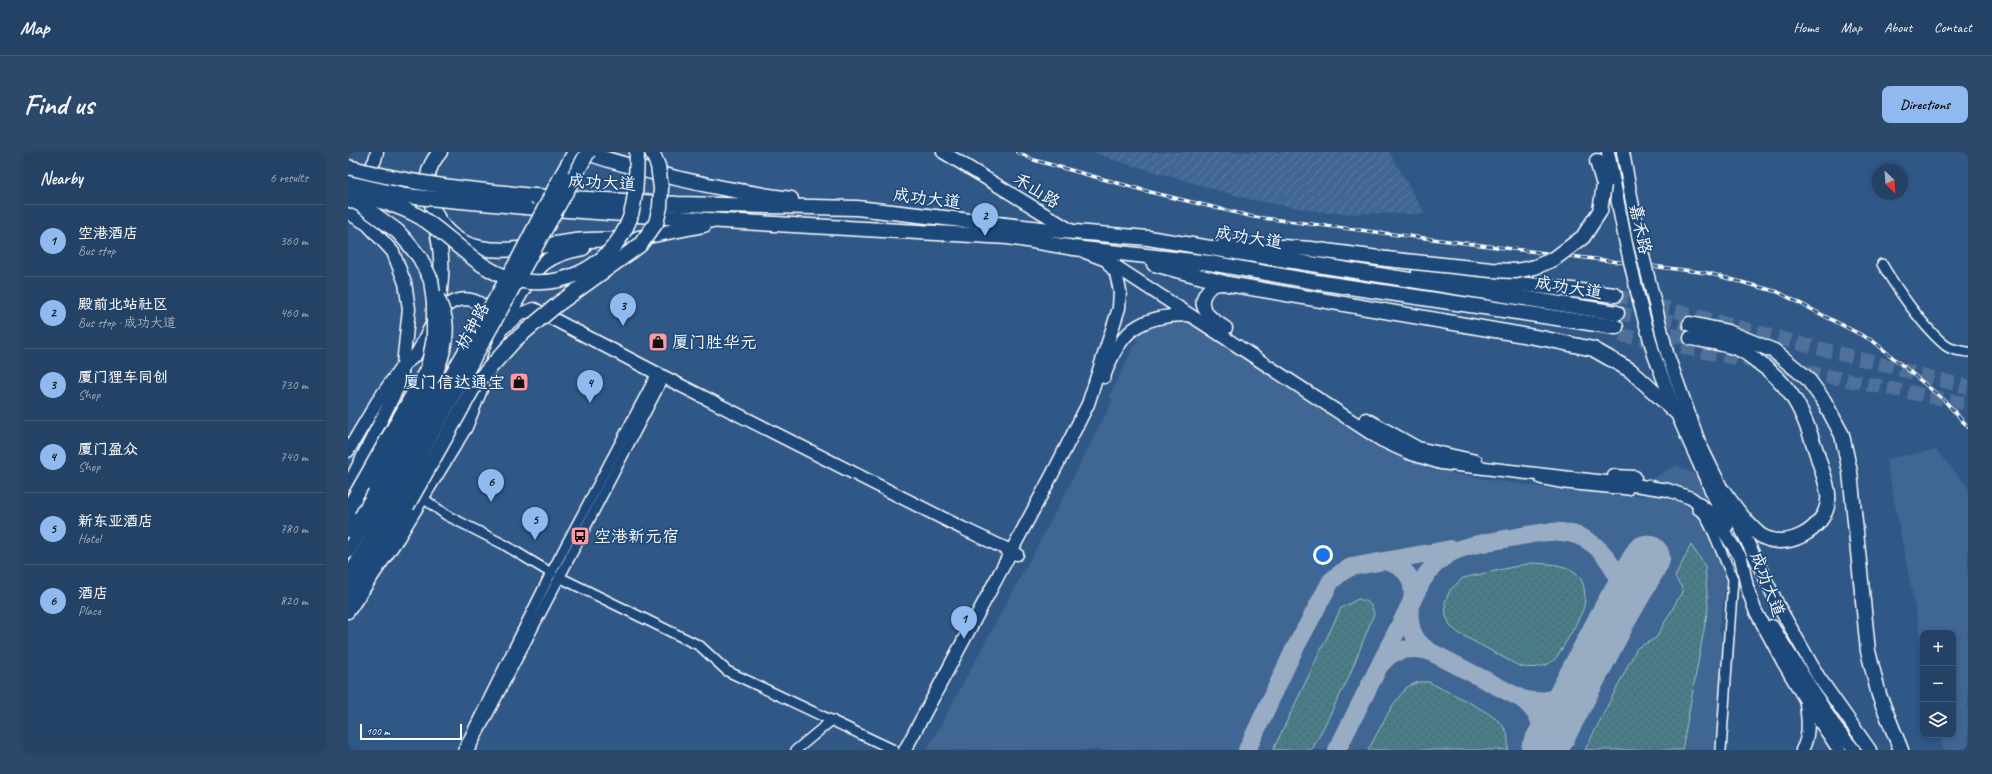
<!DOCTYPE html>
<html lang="en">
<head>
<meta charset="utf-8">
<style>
  :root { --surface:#244265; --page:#2c496b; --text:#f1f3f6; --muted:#a3b0bf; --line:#415b79; --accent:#90b9f0 }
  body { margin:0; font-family:Caveat,"LXGW WenKai TC",sans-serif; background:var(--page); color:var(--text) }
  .controls { position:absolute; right:12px; bottom:12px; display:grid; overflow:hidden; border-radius:8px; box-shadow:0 2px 6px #0003 }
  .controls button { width:36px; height:36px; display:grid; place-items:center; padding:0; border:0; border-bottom:1px solid var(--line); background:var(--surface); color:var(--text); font:20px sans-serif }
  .compass { position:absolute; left:1524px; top:12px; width:36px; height:36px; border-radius:50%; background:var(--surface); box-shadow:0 2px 6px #0003; rotate:155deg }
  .scale { position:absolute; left:12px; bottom:10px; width:102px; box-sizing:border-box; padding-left:4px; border:2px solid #fff; border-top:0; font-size:11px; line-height:14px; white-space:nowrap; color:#fff; -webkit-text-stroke:3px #1f4a7a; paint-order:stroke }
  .you { position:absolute; left:975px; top:403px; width:14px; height:14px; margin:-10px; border:3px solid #fff; border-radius:50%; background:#1a73e8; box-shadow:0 0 0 6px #1a73e833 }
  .badge { display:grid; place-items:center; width:26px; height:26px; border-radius:50%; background:var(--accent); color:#111; font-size:13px; font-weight:700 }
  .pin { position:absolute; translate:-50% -33px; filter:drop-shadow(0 1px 2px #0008) }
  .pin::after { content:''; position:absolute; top:21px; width:14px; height:12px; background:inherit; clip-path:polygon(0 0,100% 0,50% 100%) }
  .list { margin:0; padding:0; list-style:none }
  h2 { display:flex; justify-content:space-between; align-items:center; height:52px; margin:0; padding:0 16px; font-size:17px }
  h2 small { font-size:13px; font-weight:400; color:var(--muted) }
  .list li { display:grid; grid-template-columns:26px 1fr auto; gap:12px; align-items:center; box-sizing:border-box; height:72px; padding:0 16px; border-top:1px solid var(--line) }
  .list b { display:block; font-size:15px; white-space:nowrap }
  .list p { margin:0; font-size:13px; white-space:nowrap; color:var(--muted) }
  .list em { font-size:13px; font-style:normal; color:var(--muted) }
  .icon { flex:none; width:22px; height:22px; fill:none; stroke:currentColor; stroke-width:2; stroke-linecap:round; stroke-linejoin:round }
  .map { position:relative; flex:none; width:1620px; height:598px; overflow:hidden; border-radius:8px }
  header { display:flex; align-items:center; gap:24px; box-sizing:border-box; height:56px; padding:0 20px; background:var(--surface); border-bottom:1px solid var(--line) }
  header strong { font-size:19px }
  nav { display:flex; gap:22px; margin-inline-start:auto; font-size:14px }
  .intro { display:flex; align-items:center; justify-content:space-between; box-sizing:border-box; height:96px; padding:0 24px }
  h1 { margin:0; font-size:28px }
  .button { padding:10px 18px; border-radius:8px; background:var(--accent); color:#111; font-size:14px; font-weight:700 }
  main { display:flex; gap:24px; padding:0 24px }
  aside { flex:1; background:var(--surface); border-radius:8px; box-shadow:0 2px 6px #0003 }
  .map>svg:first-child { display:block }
</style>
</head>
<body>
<header>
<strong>Map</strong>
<nav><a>Home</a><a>Map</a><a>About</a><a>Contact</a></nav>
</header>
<div class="intro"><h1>Find us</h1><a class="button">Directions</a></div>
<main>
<aside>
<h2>Nearby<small>6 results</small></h2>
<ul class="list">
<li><span class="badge">1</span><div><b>空港酒店</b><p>Bus stop</p></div><em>360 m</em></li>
<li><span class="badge">2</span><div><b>殿前北站社区</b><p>Bus stop · 成功大道</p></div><em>460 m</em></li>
<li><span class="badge">3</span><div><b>厦门狸车同创</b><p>Shop</p></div><em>730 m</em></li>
<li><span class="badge">4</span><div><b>厦门盈众</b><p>Shop</p></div><em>740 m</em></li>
<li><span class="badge">5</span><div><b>新东亚酒店</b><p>Hotel</p></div><em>780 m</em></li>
<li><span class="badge">6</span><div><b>酒店</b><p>Place</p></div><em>820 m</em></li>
</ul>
</aside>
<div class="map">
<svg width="1620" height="598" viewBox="0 0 1620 598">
  <defs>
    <pattern id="industrial-furrows" width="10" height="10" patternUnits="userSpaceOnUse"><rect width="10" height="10" fill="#416693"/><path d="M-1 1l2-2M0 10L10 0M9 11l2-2" fill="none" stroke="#5e7da3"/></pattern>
    <pattern id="grass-dots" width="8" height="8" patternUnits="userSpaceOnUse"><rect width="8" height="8" fill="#4c7d88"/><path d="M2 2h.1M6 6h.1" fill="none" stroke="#4c646a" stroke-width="1.8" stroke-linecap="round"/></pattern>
  </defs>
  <rect width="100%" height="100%" fill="#305887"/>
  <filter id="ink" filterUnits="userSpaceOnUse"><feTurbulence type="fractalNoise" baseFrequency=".025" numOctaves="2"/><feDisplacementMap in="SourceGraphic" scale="8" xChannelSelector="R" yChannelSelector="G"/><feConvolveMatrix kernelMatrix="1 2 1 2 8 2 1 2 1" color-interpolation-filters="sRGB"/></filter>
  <g filter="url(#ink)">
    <g fill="#416693">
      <path d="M829 168 852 176 1059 307 1104 319V322L1229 340 1232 338 1295 344 1303 328 1328 313 1355 326 1364 344 1354 365 1379 425 1371 479 1376 487 1367 598H579L705 365 765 248 761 245 786 194 790 189 787 184 801 174Z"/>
      <path d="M1588 298 1620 335V598H1595L1592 583H1605V481H1575V496L1538 307Z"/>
    </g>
    <path fill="url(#industrial-furrows)" d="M745 0H1041L1077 62 981 61 904 48 766 8Z"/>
    <g fill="url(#grass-dots)" stroke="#a6bec4">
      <path d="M1343 393 1357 414 1360 456 1334 598H1237L1289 496 1308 486 1335 438 1327 425Z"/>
      <path d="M1183 411C1197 412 1215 411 1227 420 1237 427 1238 444 1236 454 1235 461 1211 504 1206 508 1196 516 1183 517 1171 514L1112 482 1103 475 1098 464 1097 450 1102 438 1115 426Z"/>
      <path d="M1010 447C1020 449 1024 452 1026 462L1000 527 964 598H925L993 456Z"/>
      <path d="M1070 530H1081C1099 540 1149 561 1157 577 1161 584 1160 590 1160 598H1020L1044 554 1059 535Z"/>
    </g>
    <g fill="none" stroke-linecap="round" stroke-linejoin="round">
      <g stroke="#98acc3" stroke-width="18">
        <path d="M1037 409C1059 415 1067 427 1064 449"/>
        <path d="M1062 454C1060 473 1064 488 1081 499L1174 547"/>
        <path d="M1033 512C1045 496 1063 495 1081 499"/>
        <path d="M899 598 945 500 983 429 994 420 1003 415 1103 397"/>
        <path d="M989 598 1074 429C1095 395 1120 394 1157 387 1177 384 1200 377 1220 381 1250 387 1276 419 1271 450 1269 461 1261 473 1256 483 1240 516 1218 560 1174 547 1190 560 1200 577 1194 598"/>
      </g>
      <path stroke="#98acc3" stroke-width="46" d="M1196 598 1267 462 1299 406"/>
      <g stroke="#4f7199" stroke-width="14" stroke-dasharray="14 7" stroke-linecap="butt">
        <path d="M1267 143 1620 235"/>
        <path d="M1269 161 1342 172"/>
        <path d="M1302 180 1343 186"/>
        <path d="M1272 183 1620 252"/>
      </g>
      <g stroke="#fff" stroke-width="12">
        <g id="minor">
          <path d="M1534 112C1548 136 1576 176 1597 193 1603 198 1612 199 1620 200"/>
          <path d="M1192 327 1217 332 1280 338"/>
          <path d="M75 346 98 363 155 392 203 421"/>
          <path d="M1349 357 1356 362 1365 380 1385 427 1373 598"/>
          <path d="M211 425 352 494 379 519 546 598"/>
          <path d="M122 597 316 225"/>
          <path d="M115 598 203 421 309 221"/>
          <path d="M448 598 484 568"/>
        </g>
      </g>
      <g stroke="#fff" stroke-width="15">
        <g id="major">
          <path d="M595 0 724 79"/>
          <path d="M1260 0 1278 92"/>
          <path d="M1275 0 1291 88"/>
          <path d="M9 42 27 8 29 0"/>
          <path d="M0 61 19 72 45 100 57 131 61 157 55 213 29 250 0 299"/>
          <path d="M737 100 758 108 1033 288 1061 301 1093 311 1293 334 1320 338 1343 346 1365 363 1393 406 1399 435 1407 458 1435 510 1458 549 1491 598"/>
          <path d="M878 132C868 132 862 133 857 142 848 158 867 169 878 176"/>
          <path d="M1291 148 1306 203 1328 260 1379 374"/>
          <path d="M1306 148 1319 201 1351 290 1431 455 1470 524 1522 598"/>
          <path d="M155 176 172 162 186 157 316 225 614 376 669 402"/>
          <path d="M756 225C772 179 791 163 841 163"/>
          <path d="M1018 267 1070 296 1128 309"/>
          <path d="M1266 324 1287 325"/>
          <path d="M0 334 53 229 55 213C60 209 66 206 69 201 82 181 86 154 111 148 120 146 127 148 134 153 147 164 151 172 152 190L118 275 50 386 0 460"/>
          <path d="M1424 474 1488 576 1506 598"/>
          <path d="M557 598 705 321 740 252 771 156 772 139 768 121 761 112"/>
          <path d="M1454 598C1462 584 1460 567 1458 552"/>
        </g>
      </g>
      <g stroke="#fff" stroke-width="17">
        <g id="highway">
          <path d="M92 0C78 16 77 30 83 50 102 117 175 96 227 89 244 87 263 88 281 87"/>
          <path d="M236 0C303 22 373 38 443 47"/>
          <path d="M1249 9 1256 33"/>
          <path d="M214 23 227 0"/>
          <path d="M186 44 330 52 509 56 702 78 800 86 1269 161"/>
          <path d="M177 55 375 69 660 85 726 96 862 111 968 130 1268 175"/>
          <path d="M87 71C96 105 94 122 90 157"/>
          <path d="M290 86 356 73"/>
          <path d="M877 91 963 97 1038 107"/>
          <path d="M806 112 880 132 1198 187 1245 197 1282 218 1328 260"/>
          <path d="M1071 120 1267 143"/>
          <path d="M1342 172 1380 180 1426 199 1459 226 1476 249 1494 283 1502 320 1520 499 1531 543 1553 598"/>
          <path d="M151 179C164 158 178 125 197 110 207 103 223 98 235 96"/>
          <path d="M1343 186C1359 189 1378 191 1393 198 1399 201 1405 206 1410 210 1446 235 1456 262 1469 302 1472 314 1482 337 1480 349 1477 378 1437 400 1412 383 1397 371 1387 355 1375 339"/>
          <path d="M0 378 26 333"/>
          <path d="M0 399 37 339"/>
          <path d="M0 426 48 346"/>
          <path d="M0 446 59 354"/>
        </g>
      </g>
      <use href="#minor" stroke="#1f4a7a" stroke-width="9"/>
      <use href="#major" stroke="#1f4a7a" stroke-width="12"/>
      <use href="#highway" stroke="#1f4a7a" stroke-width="14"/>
      <g stroke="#fff" stroke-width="3.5">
        <path id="rail" d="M669 0 686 8 802 40 906 65 1360 121 1430 140 1525 189 1596 248 1620 275"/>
      </g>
      <use href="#rail" stroke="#1f4a7a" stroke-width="2" stroke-dasharray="6" stroke-linecap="butt"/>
      <g stroke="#fff" stroke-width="15" stroke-linecap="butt">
        <g id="major-bridge">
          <path d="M1291 88 1306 148"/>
          <path d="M1278 92 1291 148"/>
        </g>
      </g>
      <g stroke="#fff" stroke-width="17" stroke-linecap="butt">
        <g id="highway-bridge">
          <path d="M0 15C61 32 124 38 186 44"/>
          <path d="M0 31 57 44 177 55"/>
          <path d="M0 42C25 47 50 52 72 65 100 82 123 110 153 123 204 144 263 118 282 66 289 44 288 23 289 0"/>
          <path d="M1038 107 1143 118 1168 119 1187 115 1206 107 1235 85 1252 59 1256 33"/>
          <path d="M26 333C49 294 105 213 97 168 96 161 92 153 89 145"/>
          <path d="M37 339 170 108 214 23"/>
          <path d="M48 346 240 0"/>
          <path d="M59 354 128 231 167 188 210 152 292 93 308 71 312 55 313 36 310 14 304 0"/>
          <path d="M0 357 80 216 86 186V151L83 128 72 106 60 91 49 79 12 52 0 47"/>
        </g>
      </g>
      <use href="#major-bridge" stroke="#1f4a7a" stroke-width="12"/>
      <use href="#highway-bridge" stroke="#1f4a7a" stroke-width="14"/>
    </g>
  </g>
  <defs>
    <g id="shop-square" transform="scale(1)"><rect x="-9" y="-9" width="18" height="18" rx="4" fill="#ff9aa2" stroke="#1f4a7a"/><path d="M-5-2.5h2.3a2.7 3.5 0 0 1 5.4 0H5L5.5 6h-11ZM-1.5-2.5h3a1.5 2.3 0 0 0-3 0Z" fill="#111"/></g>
    <g id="bus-square" transform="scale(1)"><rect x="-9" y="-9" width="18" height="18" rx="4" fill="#ff9aa2" stroke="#1f4a7a"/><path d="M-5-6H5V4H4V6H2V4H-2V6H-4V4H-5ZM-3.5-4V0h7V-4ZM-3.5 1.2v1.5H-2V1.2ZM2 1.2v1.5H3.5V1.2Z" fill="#111"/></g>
  </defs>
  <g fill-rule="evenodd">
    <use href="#shop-square" x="310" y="190"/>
    <use href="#shop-square" x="171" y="230"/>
    <use href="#bus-square" x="232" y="384"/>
  </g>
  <g text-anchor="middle" stroke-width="3.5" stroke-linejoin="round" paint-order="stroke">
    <g font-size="17" fill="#fff" stroke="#1f4a7a">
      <text transform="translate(254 30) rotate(3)" y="6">成功大道</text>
      <text transform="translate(689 38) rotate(32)" y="6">禾山路</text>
      <text transform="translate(579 46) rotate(7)" y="6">成功大道</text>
      <text transform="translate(1293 77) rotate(78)" y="6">嘉禾路</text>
      <text transform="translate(901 85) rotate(9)" y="6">成功大道</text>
      <text transform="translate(1221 135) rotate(9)" y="6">成功大道</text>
      <text transform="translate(124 174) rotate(-61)" y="6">枋钟路</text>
      <text transform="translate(1420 432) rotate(69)" y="6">成功大道</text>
    </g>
    <g font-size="17" fill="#fff" stroke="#1f4a7a" text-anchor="start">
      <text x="324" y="196">厦门胜华元</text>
      <text x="157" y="236" text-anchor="end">厦门信达通宝</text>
      <text x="246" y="390">空港新元宿</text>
    </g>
  </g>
</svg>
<div class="controls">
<button>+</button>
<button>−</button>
<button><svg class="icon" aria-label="layers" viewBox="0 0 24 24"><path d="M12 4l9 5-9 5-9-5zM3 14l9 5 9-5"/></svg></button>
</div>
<svg class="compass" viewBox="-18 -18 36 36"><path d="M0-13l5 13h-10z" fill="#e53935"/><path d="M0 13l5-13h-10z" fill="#a3b0bf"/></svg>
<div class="scale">100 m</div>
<div class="you"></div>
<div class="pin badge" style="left:616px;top:487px">1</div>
<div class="pin badge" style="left:637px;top:84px">2</div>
<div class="pin badge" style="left:275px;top:174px">3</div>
<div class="pin badge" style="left:242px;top:251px">4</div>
<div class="pin badge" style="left:187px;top:388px">5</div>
<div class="pin badge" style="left:143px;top:350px">6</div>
</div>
</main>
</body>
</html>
